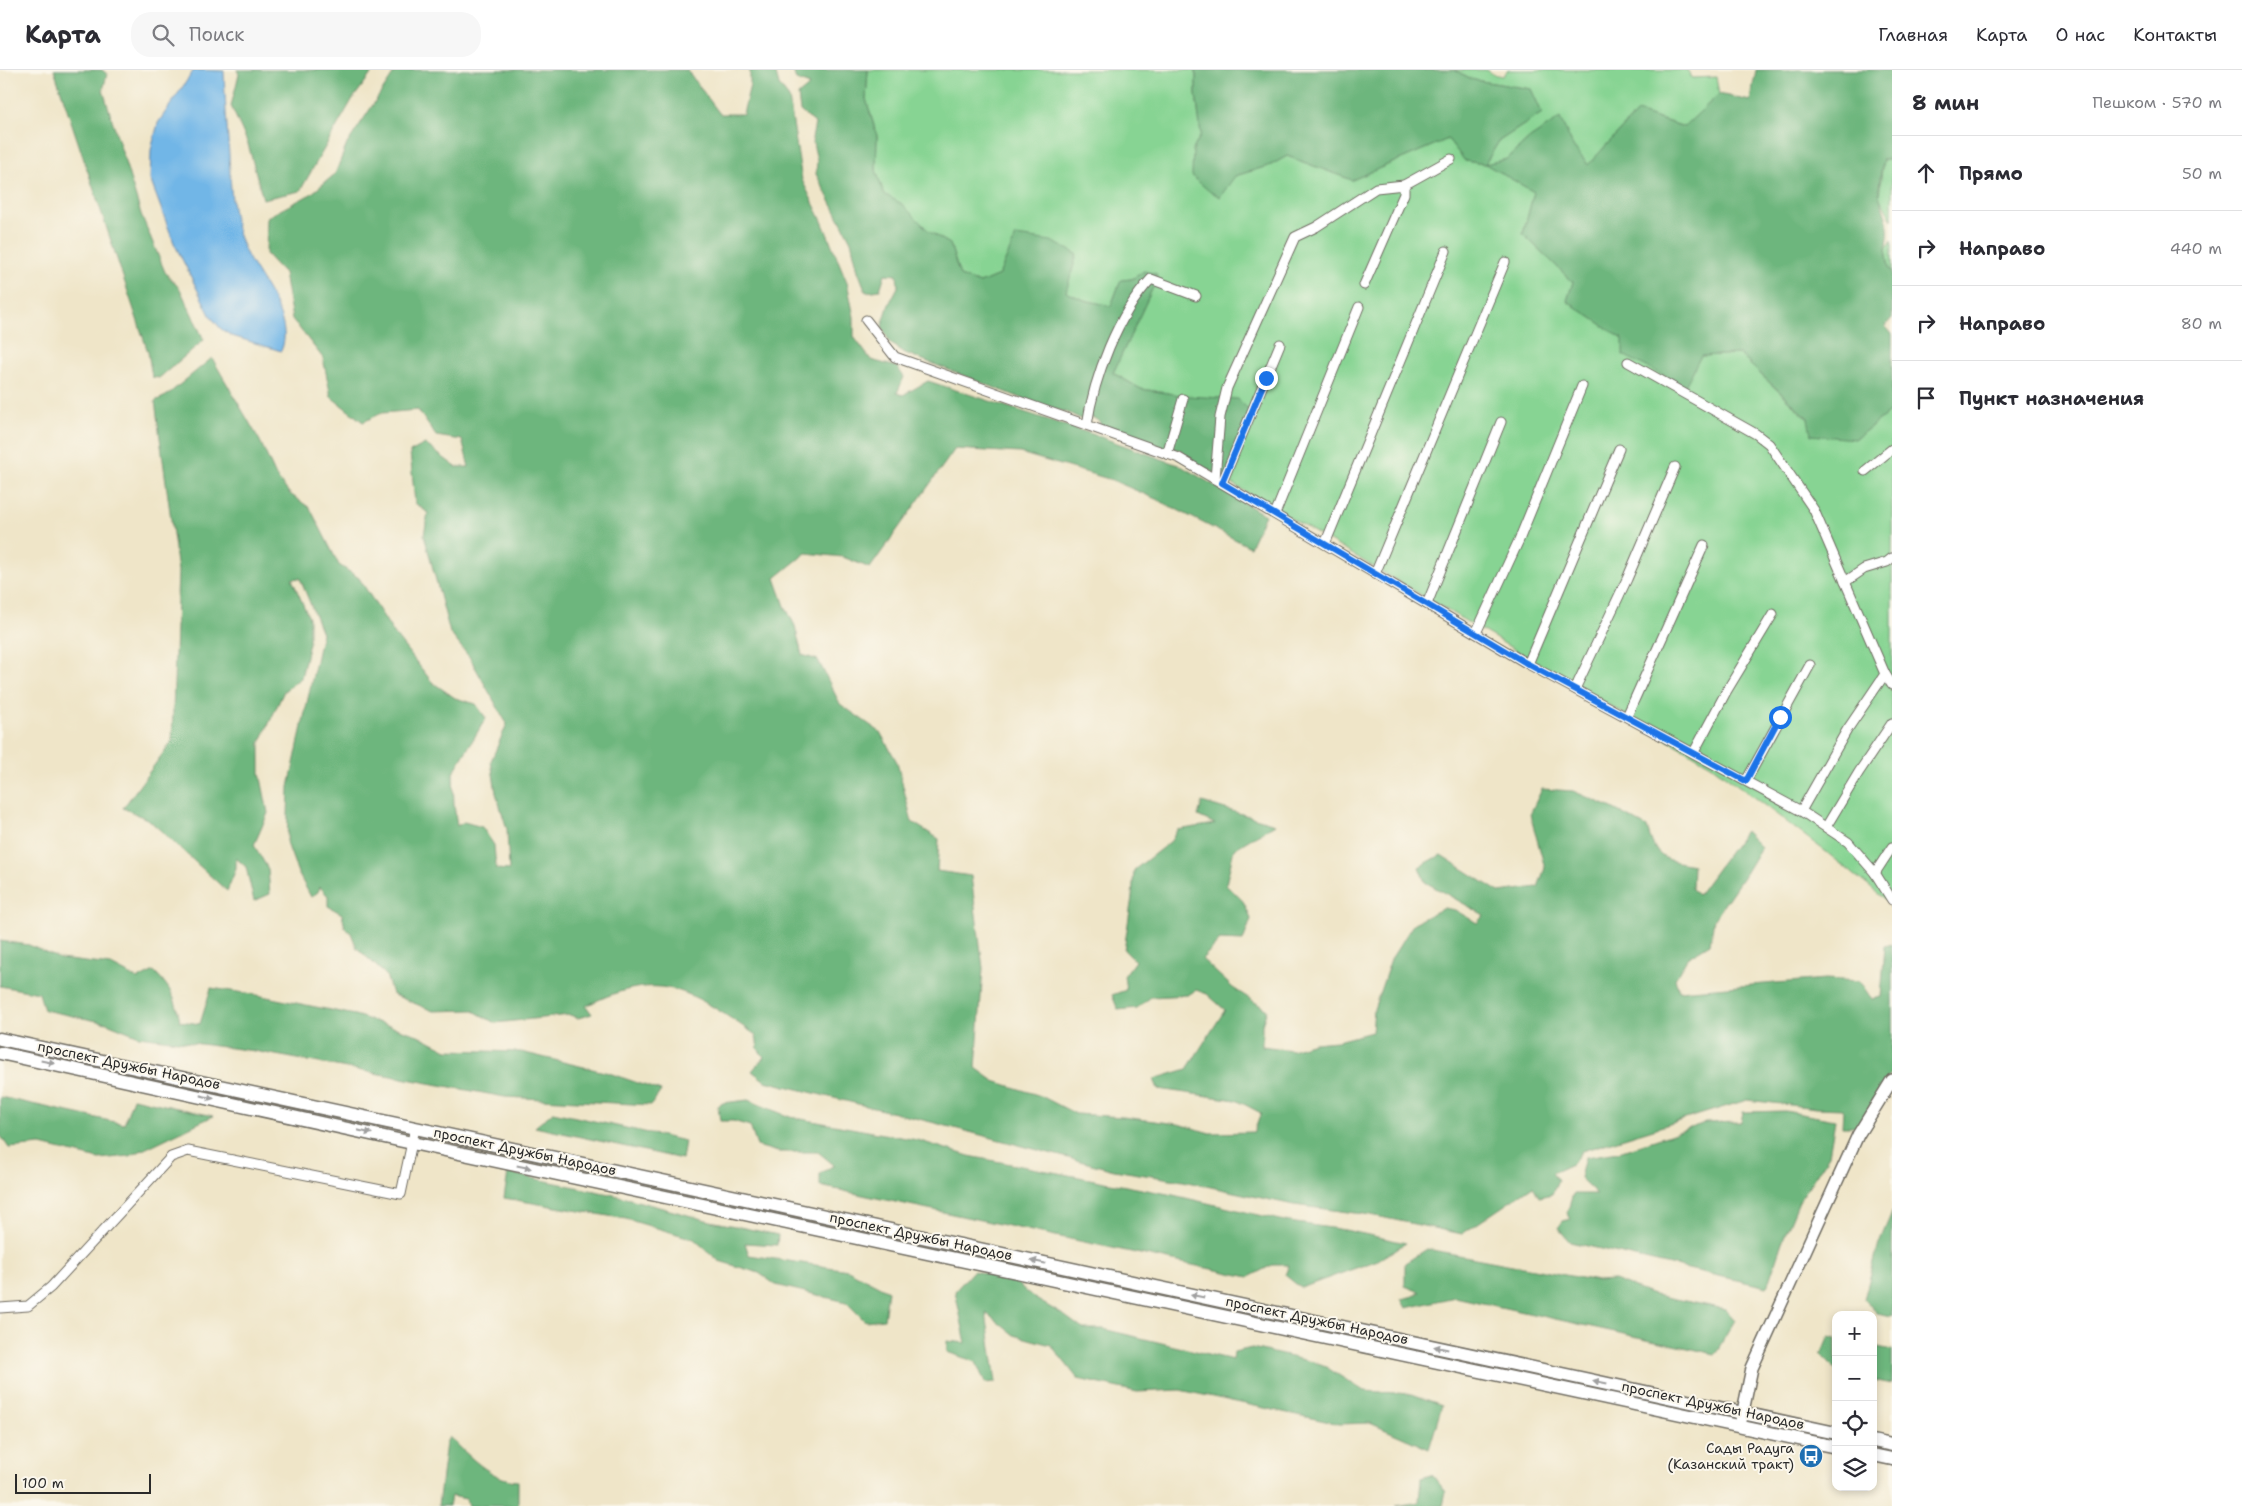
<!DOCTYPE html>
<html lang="ru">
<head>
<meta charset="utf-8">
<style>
  :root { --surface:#fff; --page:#f7f7f7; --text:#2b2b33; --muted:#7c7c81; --line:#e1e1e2 }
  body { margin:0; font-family:"Shantell Sans",sans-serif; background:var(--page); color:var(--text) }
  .controls { position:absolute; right:15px; bottom:15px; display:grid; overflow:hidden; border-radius:10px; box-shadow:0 2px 8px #0003 }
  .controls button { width:45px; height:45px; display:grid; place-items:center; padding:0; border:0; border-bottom:1px solid var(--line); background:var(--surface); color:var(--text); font:25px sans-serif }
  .scale { position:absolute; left:15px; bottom:12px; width:136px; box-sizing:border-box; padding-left:5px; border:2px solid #2b2b2b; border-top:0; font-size:14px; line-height:18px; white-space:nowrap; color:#2b2b2b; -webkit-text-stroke:4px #fbf7ec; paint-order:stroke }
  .stop { position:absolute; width:15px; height:15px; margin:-11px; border:4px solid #1a73e8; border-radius:50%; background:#fff }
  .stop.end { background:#1a73e8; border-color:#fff; box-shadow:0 1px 5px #0008 }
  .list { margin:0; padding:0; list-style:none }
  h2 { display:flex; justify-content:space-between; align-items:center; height:65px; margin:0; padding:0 20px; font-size:21px }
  h2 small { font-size:16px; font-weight:400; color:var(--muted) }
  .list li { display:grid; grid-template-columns:32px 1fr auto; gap:15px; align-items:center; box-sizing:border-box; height:75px; padding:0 20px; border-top:1px solid var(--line) }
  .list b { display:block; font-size:19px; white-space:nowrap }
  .list em { font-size:16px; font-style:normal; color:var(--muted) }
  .icon { flex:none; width:28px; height:28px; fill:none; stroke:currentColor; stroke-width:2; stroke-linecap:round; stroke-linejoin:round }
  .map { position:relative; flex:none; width:1892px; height:1436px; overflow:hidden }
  header { display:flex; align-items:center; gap:30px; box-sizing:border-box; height:70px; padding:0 25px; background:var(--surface); border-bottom:1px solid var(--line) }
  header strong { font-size:24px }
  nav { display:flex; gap:28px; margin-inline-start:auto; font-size:18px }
  .search { width:350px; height:45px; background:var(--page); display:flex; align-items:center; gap:12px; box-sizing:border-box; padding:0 18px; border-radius:20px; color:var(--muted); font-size:19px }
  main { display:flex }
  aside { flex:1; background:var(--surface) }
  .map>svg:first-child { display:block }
</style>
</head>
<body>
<header>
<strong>Карта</strong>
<div class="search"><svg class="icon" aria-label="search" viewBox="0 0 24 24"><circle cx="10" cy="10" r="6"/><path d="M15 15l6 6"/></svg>Поиск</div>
<nav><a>Главная</a><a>Карта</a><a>О нас</a><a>Контакты</a></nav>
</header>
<main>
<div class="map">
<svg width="1892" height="1436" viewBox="0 0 1892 1436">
  <rect width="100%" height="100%" fill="#fbf7ec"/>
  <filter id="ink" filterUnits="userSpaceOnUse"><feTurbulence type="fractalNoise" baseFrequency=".02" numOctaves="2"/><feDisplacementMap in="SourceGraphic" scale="10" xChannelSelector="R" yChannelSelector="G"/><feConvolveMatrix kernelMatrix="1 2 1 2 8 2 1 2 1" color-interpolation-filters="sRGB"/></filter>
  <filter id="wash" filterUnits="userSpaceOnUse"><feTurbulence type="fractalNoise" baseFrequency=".0096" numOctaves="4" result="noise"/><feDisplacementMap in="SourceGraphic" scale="20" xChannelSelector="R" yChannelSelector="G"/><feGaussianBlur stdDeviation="1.12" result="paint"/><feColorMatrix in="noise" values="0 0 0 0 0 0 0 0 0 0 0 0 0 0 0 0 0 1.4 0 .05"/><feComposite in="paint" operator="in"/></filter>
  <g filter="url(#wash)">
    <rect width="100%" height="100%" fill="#efe5c8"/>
    <g fill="#87d493" stroke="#59805f">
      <path d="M868 0H1196V24L1201 64 1193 80 1235 106 1271 95 1287 86 1352 110 1448 69 1465 91 1485 94 1499 71 1542 43 1531 19 1474 10 1454 0H1487L1492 4 1503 6 1508 0H1687L1693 8 1716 7 1719 24 1685 57 1637 42 1588 95 1573 76 1560 49 1530 68 1507 89 1486 94 1534 122 1523 164 1573 212 1567 231 1623 269 1701 286 1739 284 1808 349 1855 369 1892 340V835L1825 781 1711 695 1224 409 1187 326 1141 319 1113 303 1155 213 1144 201 1132 209 1121 210 1111 236 1084 230 1066 222 1017 166 999 205 980 213 960 206 950 174 930 162 902 134 884 125 876 100 877 66 866 29Z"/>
      <path d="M1883 89H1892V150L1879 127Z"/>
      <path d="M1892 170V201L1889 200 1886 178Z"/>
    </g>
    <g fill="#6db67d" stroke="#4c7054">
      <path d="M54 0H102L107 4 103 20 141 144 165 202 180 219 204 270 159 308 152 307 148 282Z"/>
      <path d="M237 0H374L352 30 300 121 263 129 248 74 231 36 239 4Z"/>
      <path d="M396 0H687L720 44H743L750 15V0H775L779 15 789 28 802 110 822 151 847 212 854 247V267L871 290 897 297 904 307 897 323 903 325 928 311 1098 366 1181 396 1265 445 1250 477 1158 430 1112 410 1020 383 955 379 870 498 843 487 806 483 775 508 785 536 795 556 802 585 818 590 840 634 880 662 897 692 912 752 939 769 937 801 971 806 983 898 976 998 994 1011 1041 1026 1076 1044 1123 1047 1178 1054 1210 1063 1254 1062 1261 1043 1236 1030 1158 1019 1154 1009 1187 999 1225 940 1207 924 1196 920 1188 925 1151 927 1137 938 1118 940 1112 925 1126 920 1124 906 1135 891 1124 880 1132 827 1134 800 1171 771 1177 760 1215 754 1198 746 1202 732 1275 754 1234 779 1226 814 1243 831 1251 849 1243 871 1220 870 1202 889 1233 918 1267 940 1262 955V976L1292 980 1314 973 1337 971 1372 962 1374 939 1391 889 1414 853 1444 838 1455 840 1477 853 1484 845 1425 812 1419 797 1441 785 1499 822 1538 817 1545 798 1530 744 1542 719 1573 721 1612 738 1647 757C1656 789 1662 789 1693 795L1692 819 1698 825 1745 761 1761 777 1743 807 1714 849 1710 874 1687 888 1675 909 1679 921 1825 909 1859 911 1872 929 1881 927 1885 876 1892 874V1001L1858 1057H1842L1843 1039 1816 1038 1747 1030 1582 1081 1572 1094 1552 1103 1558 1111 1552 1124 1539 1127 1533 1116 1462 1164 1371 1145 1294 1135 1183 1111 1114 1100 935 1053 765 1011 752 1001 764 987 758 979 756 965C691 922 662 897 586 936L592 944 578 948 570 945 495 953 472 940 433 941 392 924 386 905 357 878 351 863 345 858 342 844 328 836V826L320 817 318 822 311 827 298 803 287 773 289 717 322 563 300 508 292 509 309 548V573L301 608 284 621 260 673V703L268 743 254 775 268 799 270 824 254 831 246 797 236 788V799L227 821 149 750 123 738 172 671 178 501 155 331 166 326 212 288 260 371 277 408 290 424 310 438 339 495 359 508 395 565 432 612 455 628 476 634 486 648 453 703 454 735 457 756 464 752 482 757 494 775 496 799 509 800 507 759 496 723 491 691 507 654 470 588 450 563 424 465 428 443 415 433 410 382 425 374 456 397H469L462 370 436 366 418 340 382 343 363 352 331 327 323 288 292 249 284 203 266 184 267 147 311 124 335 104 347 74Z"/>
      <path d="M793 0H868L866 29 877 66 876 100 884 124 902 134 930 162 950 174 960 206 980 213 999 205 1016 166 1051 171 1077 184 1066 222 1084 230 1111 236 1121 210 1132 209 1144 201 1157 204 1155 213 1113 303 1141 319 1187 326 1238 329 1252 343 1224 409 1189 389 1181 380 1162 378 1100 356V352L1092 347 1083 350 1069 343 1039 335 905 283 890 273 882 256 889 234 898 217 897 205 885 204 880 220 866 222 858 201 851 171 816 104 817 90 812 69 815 53 800 41 798 25 810 15 796 10Z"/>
      <path d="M1196 0H1454L1474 10 1531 19 1542 43 1499 71 1485 94 1507 89 1530 68 1560 48 1573 76 1588 95 1637 42 1684 57 1719 24 1750 31 1756 0H1892V89H1883C1882 98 1877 120 1880 128 1885 147 1892 155 1886 178L1889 199 1892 201V248L1885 256 1892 264V340L1855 369 1811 365 1808 348 1739 284 1701 286 1685 316 1623 285V269L1567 231 1573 212 1523 164 1534 122 1485 94 1465 91 1448 69 1352 110 1287 86 1271 95 1235 106 1220 127 1209 121 1192 106 1193 80 1201 64 1196 24Z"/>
      <path d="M0 871 29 875 60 889 111 895 138 909 154 901C171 918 176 929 180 951L200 954 211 918 252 924 355 945 418 965 447 980 521 982 609 1003 661 1021 651 1035 505 1027 254 981 139 966 107 953 44 940 39 923 0 916Z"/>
      <path d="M0 1027 124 1054 133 1028 213 1046 130 1086 99 1089 41 1075 9 1078 0 1065Z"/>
      <path d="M748 1030 790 1047 917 1070 969 1086 1173 1125 1289 1152 1345 1160 1406 1173 1378 1190 1301 1218 1285 1205 1289 1195H1272L1249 1207 820 1116V1104L834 1095 818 1082H778L757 1076 750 1056 733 1051H720L718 1036 723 1033Z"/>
      <path d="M1785 1041 1835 1050 1829 1085 1799 1131 1782 1172 1767 1217 1570 1172 1558 1158 1563 1151 1571 1149 1567 1143 1573 1124H1597L1580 1108 1585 1087 1619 1082 1705 1053 1741 1052 1743 1042Z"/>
      <path d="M553 1042 685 1071 682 1089 535 1057Z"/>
      <path d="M508 1103 619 1126 706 1150 778 1165 777 1175 745 1173 749 1185 848 1200 888 1221 884 1249 865 1251 846 1232 776 1215 759 1203 719 1191 694 1169 626 1149 504 1128Z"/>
      <path d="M1892 1142V1246L1877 1243 1864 1229 1879 1173Z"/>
      <path d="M1427 1179 1597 1211 1614 1210 1650 1224 1725 1239 1735 1250 1715 1284 1455 1227 1406 1238 1401 1229 1414 1226 1420 1222 1405 1216V1193Z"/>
      <path d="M973 1201 1012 1209 1034 1228 1065 1246 1083 1259H1103L1233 1290 1234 1282 1252 1278 1321 1294 1364 1321 1411 1324 1442 1335 1429 1379 1370 1353 1339 1354 1180 1320 1137 1322 1078 1309 1051 1275 1014 1265 986 1243 996 1312 985 1313 976 1292 947 1282V1271L966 1273 955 1221Z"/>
      <path d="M1829 1266 1836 1268V1300L1821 1285Z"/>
      <path d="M1873 1276 1892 1280V1314L1873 1310Z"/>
      <path d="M449 1367C469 1385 490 1410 518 1411V1436H468L466 1429 451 1426 449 1436H438L446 1373Z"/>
      <path d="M1432 1405 1446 1422 1443 1436H1396L1419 1432 1421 1408Z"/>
    </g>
    <path fill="#71b6e7" stroke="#4e7089" d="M194 0 224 1C225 29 227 57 229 84 231 118 231 154 247 185 260 211 295 251 281 281L232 266 221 259 211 247 174 173 150 109 151 80 158 53Z"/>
  </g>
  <g filter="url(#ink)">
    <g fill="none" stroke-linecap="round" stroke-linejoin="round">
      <g stroke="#706c62" stroke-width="11">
        <g id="minor">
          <path d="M1364 215 1404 124V115"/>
          <path d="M866 250 895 287 1179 388 1526 593 1801 741 1848 772 1875 803 1892 830"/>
          <path d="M1628 292 1756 364 1769 374 1814 440 1885 604 1892 615"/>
          <path d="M1087 355C1094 307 1118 244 1151 209L1196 226"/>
          <path d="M1167 384 1183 329"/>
          <path d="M1865 401 1892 379"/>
          <path d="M1215 409 1220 347 1227 318 1295 167 1316 157 1376 118 1404 115 1451 89"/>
          <path d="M1222 413 1280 274"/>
          <path d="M1275 444 1359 237"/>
          <path d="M1325 474 1446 181"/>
          <path d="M1375 504 1505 192"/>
          <path d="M1845 512 1864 499 1887 492 1892 488"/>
          <path d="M1427 534 1501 352"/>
          <path d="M1476 563 1519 470 1582 316"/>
          <path d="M1528 594 1619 379"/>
          <path d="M1575 619 1627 509 1675 397"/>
          <path d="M1627 646 1704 475"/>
          <path d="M1694 682 1726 622 1773 544"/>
          <path d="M1746 711 1810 595"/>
          <path d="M1801 741 1847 660 1885 604"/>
          <path d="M1826 757 1859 702 1892 653"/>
          <path d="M1875 803 1892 777"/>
          <path d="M0 1238 28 1236 51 1217 171 1087 188 1081 401 1124 415 1058"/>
        </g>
      </g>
      <g stroke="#706c62" stroke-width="14">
        <path id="tertiary" d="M1741 1351 1752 1298 1858 1065 1892 1010"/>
      </g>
      <g stroke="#706c62" stroke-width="15">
        <g id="secondary">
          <path d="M0 969 1836 1363"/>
          <path d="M0 983 398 1070 1836 1377"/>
          <path d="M1873 1371 1892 1375"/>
          <path d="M1873 1385 1892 1389"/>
        </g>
      </g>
      <use href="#minor" stroke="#fff" stroke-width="9"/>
      <use href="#tertiary" stroke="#fff" stroke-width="11"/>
      <use href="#secondary" stroke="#fff" stroke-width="12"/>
    </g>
    <defs><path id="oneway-solid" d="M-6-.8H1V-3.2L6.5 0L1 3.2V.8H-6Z" transform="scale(1.25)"/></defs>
    <g fill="#a0a0a0">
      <use href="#oneway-solid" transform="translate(48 992) rotate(11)"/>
      <use href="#oneway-solid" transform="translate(207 1027) rotate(13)"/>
      <use href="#oneway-solid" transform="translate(365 1062) rotate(13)"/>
      <use href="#oneway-solid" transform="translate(524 1097) rotate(12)"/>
      <use href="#oneway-solid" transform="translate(1038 1192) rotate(-168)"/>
      <use href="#oneway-solid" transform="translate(1197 1226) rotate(-168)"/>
      <use href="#oneway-solid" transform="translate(1441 1278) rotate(-168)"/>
      <use href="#oneway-solid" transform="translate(1600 1312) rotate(-168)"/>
    </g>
  </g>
  <g fill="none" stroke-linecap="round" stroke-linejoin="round" filter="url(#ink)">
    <path stroke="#1a73e8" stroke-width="6" d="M1266 308 1222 413 1526 593 1746 711 1780 647"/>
  </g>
  <defs>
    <g id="bus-disc" transform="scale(1.25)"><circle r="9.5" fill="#1f6fb2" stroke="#fbf7ec"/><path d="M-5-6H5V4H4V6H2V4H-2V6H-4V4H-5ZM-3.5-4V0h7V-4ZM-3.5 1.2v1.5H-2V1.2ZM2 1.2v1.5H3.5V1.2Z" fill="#fff"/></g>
  </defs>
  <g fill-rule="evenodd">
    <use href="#bus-disc" x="1811" y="1386"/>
  </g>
  <g text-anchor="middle" stroke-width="4" stroke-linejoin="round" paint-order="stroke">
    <g font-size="14" fill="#2b2b2b" stroke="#fbf7ec">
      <text transform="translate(129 995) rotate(12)" y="5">проспект Дружбы Народов</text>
      <text transform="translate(525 1081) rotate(12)" y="5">проспект Дружбы Народов</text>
      <text transform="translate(921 1166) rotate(12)" y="5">проспект Дружбы Народов</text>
      <text transform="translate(1317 1250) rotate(12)" y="5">проспект Дружбы Народов</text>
      <text transform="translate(1713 1335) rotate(12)" y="5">проспект Дружбы Народов</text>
    </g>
    <g font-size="14" fill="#2b2b2b" stroke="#fbf7ec" text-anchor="end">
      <text x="1794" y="1383">Сады Радуга<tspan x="1794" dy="16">(Казанский тракт)</tspan></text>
    </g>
  </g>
</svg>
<div class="controls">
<button>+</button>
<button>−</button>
<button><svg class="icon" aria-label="locate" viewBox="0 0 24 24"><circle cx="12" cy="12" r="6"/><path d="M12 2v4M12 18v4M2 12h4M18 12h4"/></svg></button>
<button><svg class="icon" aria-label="layers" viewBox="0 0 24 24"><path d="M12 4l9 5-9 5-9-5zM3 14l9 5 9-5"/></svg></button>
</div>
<div class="scale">100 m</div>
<div class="stop" style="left:1780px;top:647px"></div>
<div class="stop end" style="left:1266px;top:308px"></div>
</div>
<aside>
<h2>8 мин<small>Пешком · 570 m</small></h2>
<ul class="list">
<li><svg class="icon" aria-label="ahead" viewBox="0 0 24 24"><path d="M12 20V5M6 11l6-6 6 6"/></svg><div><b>Прямо</b></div><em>50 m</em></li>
<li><svg class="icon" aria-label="right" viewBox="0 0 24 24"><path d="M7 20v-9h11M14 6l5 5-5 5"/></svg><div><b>Направо</b></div><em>440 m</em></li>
<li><svg class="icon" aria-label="right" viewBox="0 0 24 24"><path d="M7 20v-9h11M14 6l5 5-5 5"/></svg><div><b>Направо</b></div><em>80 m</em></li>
<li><svg class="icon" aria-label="arrive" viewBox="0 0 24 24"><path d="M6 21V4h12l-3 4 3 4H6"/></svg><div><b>Пункт назначения</b></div></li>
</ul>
</aside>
</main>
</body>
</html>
